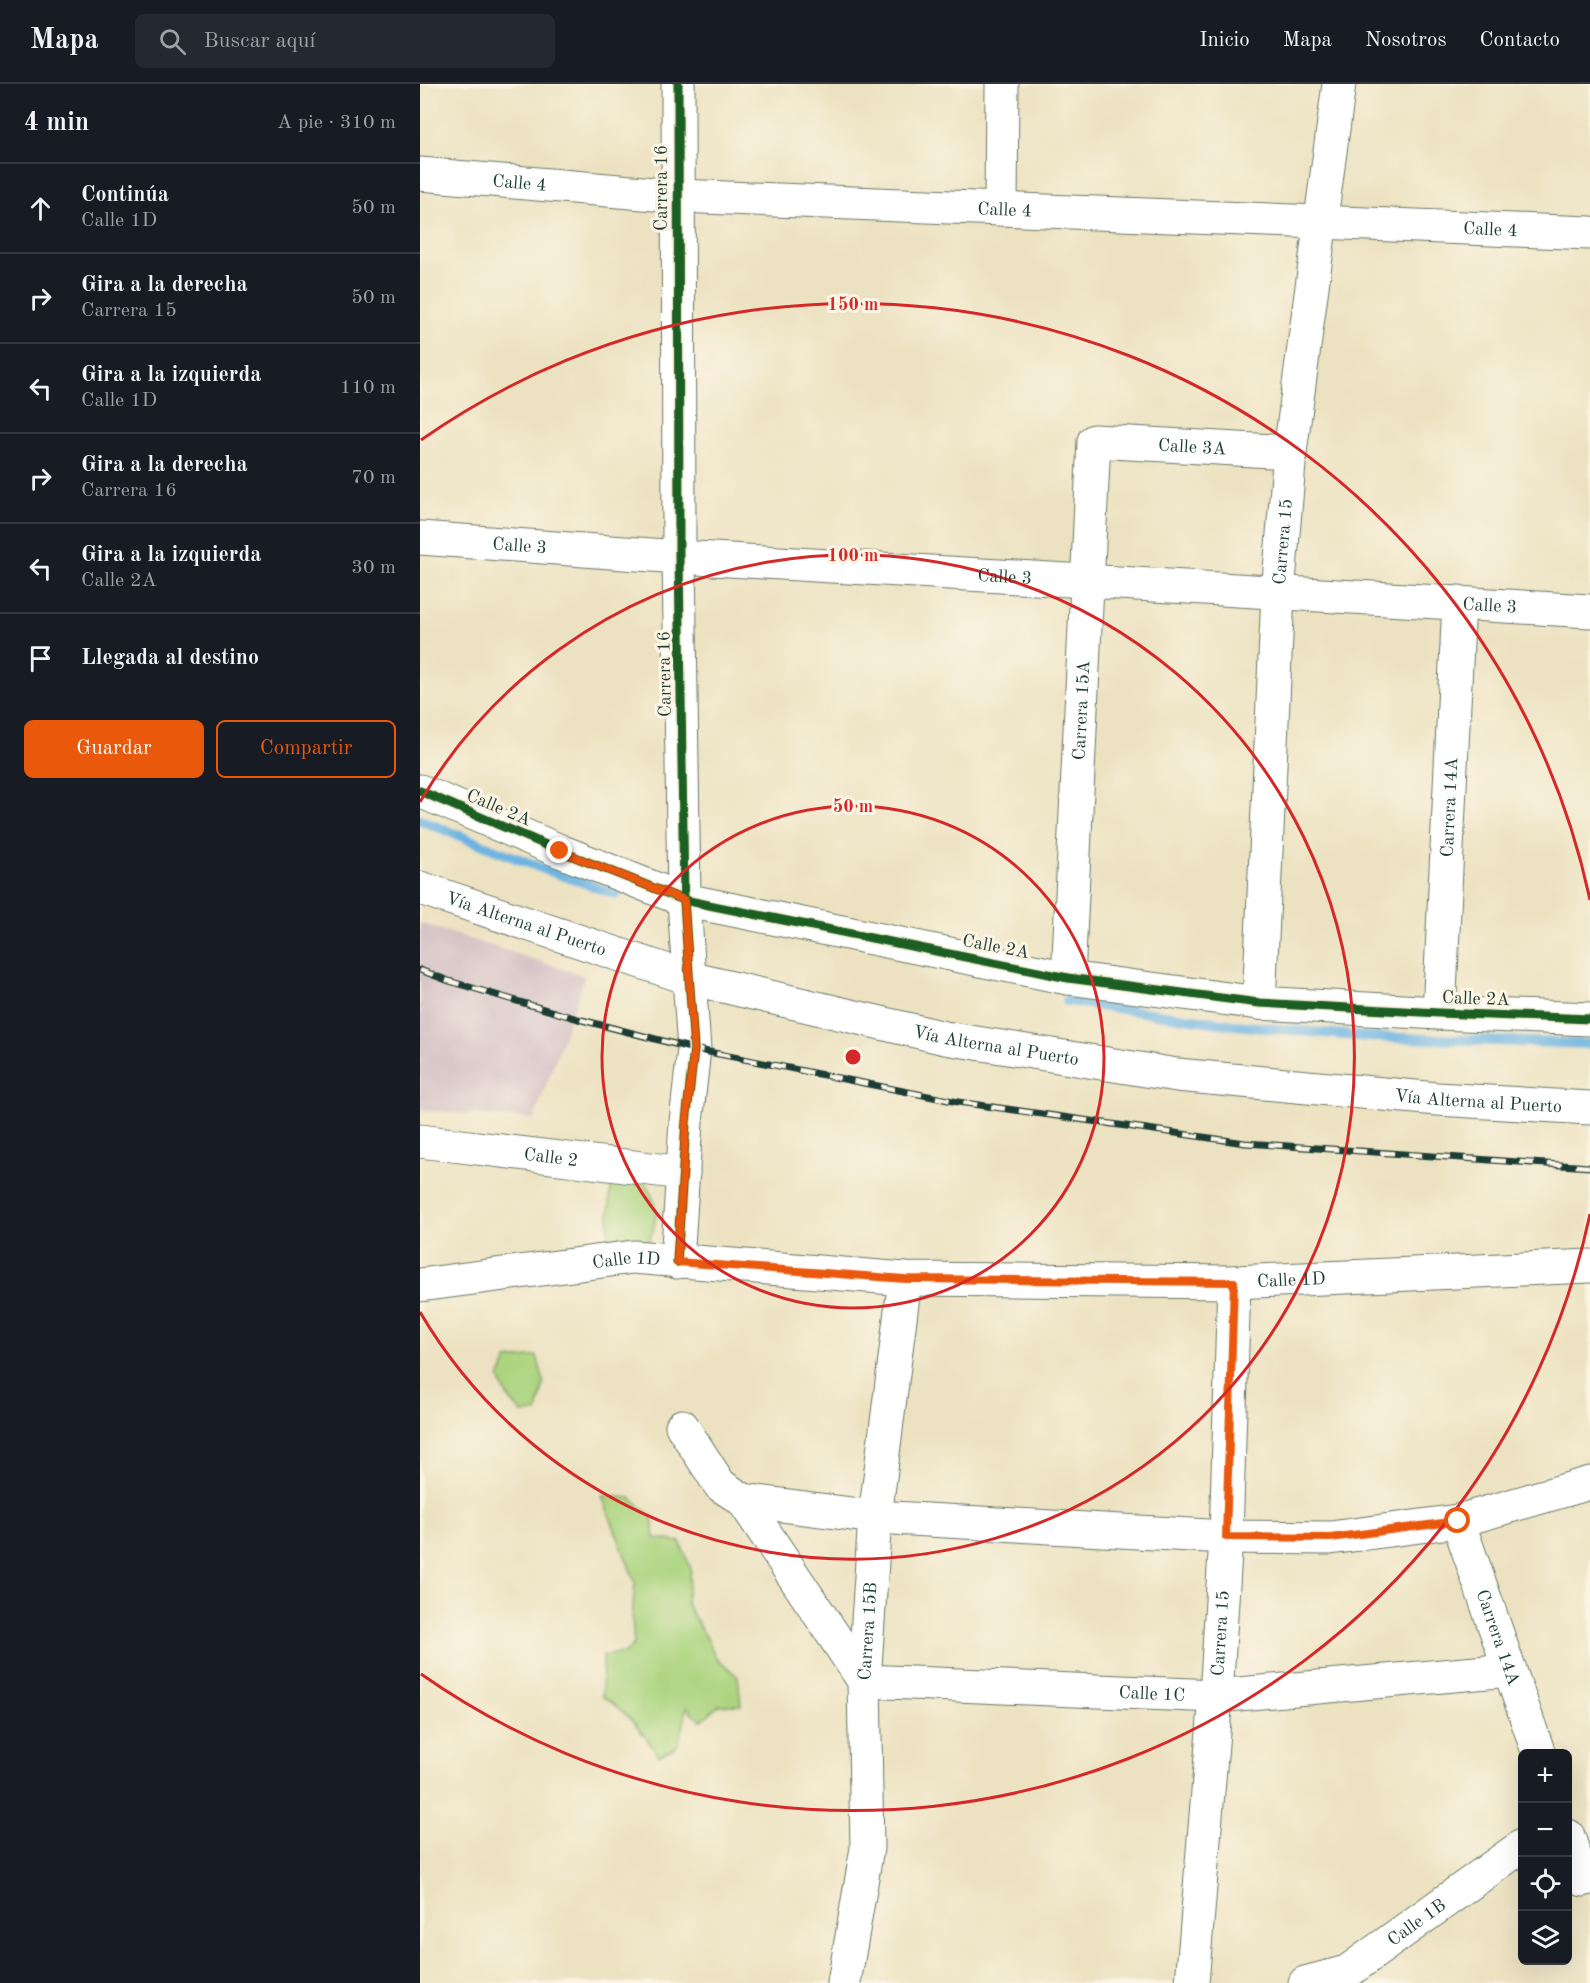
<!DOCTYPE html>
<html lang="es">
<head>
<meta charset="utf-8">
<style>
  :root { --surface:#171b24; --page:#242831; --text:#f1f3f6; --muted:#9ea1a6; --line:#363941; --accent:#ea580c }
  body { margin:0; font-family:"Old Standard TT",serif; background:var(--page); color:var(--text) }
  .controls { position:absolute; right:18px; bottom:18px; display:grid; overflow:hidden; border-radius:9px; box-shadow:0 6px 24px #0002 }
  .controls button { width:54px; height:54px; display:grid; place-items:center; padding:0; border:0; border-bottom:2px solid var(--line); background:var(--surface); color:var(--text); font:30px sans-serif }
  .stop { position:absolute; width:18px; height:18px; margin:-14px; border:4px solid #ea580c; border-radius:50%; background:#fff }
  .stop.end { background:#ea580c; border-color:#fff; box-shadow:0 2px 6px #0008 }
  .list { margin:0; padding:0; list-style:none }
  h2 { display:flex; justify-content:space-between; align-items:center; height:78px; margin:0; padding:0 24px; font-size:26px }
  h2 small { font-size:20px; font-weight:400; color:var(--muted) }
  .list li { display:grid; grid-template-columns:39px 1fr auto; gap:18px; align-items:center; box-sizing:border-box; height:90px; padding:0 24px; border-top:2px solid var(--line) }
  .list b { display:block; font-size:22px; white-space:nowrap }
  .list p { margin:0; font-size:20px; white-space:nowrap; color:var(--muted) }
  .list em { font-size:20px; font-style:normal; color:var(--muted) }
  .actions { display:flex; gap:12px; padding:18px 24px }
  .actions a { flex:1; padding:14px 0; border:2px solid var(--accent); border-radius:9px; text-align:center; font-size:21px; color:var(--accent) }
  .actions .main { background:var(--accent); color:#fff }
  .icon { flex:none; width:33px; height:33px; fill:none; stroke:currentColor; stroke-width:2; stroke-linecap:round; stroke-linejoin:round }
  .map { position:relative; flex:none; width:1170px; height:1899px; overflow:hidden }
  header { display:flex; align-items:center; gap:36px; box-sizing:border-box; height:84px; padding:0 30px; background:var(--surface); border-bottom:2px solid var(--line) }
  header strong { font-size:28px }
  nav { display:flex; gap:33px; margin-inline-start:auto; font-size:21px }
  .search { width:420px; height:54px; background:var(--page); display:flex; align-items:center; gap:15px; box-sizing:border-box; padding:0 21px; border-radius:9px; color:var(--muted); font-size:22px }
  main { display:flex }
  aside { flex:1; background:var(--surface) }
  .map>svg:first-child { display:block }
</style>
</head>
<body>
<header>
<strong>Mapa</strong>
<div class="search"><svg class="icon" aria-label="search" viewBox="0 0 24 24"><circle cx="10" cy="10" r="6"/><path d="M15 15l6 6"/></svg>Buscar aquí</div>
<nav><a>Inicio</a><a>Mapa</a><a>Nosotros</a><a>Contacto</a></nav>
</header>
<main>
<aside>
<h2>4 min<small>A pie · 310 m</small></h2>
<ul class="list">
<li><svg class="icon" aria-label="ahead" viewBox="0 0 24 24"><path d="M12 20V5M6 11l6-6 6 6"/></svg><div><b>Continúa</b><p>Calle 1D</p></div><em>50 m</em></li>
<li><svg class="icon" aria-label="right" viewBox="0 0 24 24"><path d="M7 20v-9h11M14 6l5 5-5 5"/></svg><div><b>Gira a la derecha</b><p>Carrera 15</p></div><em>50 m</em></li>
<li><svg class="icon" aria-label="left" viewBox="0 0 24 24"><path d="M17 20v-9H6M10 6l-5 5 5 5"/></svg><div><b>Gira a la izquierda</b><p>Calle 1D</p></div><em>110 m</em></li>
<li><svg class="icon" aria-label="right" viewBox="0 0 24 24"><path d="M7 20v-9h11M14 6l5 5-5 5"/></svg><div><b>Gira a la derecha</b><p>Carrera 16</p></div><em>70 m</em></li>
<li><svg class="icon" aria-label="left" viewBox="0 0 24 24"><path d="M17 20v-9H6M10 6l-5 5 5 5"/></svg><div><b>Gira a la izquierda</b><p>Calle 2A</p></div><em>30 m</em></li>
<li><svg class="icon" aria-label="arrive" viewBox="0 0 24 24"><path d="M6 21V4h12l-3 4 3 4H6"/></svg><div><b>Llegada al destino</b></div></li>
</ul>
<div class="actions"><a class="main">Guardar</a><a>Compartir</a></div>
</aside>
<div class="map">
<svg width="1170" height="1899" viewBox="0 0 1170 1899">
  <rect width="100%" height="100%" fill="#fcf5e5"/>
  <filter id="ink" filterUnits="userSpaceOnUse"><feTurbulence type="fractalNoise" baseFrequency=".0167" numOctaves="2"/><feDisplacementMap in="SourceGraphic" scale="12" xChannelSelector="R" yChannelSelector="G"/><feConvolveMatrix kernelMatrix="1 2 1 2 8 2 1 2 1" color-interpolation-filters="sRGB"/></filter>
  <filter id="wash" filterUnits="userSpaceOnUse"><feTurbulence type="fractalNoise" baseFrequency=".008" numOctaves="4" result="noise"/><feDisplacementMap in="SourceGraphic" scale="24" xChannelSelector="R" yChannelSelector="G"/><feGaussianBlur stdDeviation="1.35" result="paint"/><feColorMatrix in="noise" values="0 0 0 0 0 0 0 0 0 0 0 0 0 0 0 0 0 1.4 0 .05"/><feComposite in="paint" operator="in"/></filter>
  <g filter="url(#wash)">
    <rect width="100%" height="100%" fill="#ece2c1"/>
    <path fill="#d2bec3" d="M0 839 165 892 114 1035 0 1026Z"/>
    <g fill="#acd47f" stroke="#66885a" stroke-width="1.5">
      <path d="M193 1089 220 1090C238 1120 242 1131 226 1162H188L190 1112Z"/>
      <path d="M117 1272 124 1298 117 1328 102 1329 88 1313 79 1295 87 1276Z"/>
      <path d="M182 1412 211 1414 232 1433 235 1454 260 1458 271 1485 266 1519 288 1556 295 1572 318 1593 321 1621H299L281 1637 266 1623 264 1641 257 1662 239 1672C223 1648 206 1627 182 1612L183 1572 205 1569 214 1560 212 1535 215 1498Z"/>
    </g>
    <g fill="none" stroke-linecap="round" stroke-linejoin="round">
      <g stroke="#6bb3e2" stroke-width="10">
        <path d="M0 736 119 783 196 810"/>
        <path d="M647 917 814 941 949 953 1170 960"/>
      </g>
    </g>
  </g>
  <g filter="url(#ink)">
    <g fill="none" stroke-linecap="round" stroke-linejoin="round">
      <g stroke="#677765" stroke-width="35">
        <g id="street">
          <path id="s1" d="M0 90 258 112 1170 149"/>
          <path d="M581 125 582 0"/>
          <path id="s2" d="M0 454 259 473 1170 527"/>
          <path d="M0 707 140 767 264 816 648 894 839 919 1019 929 1170 935"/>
          <path id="s3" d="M648 894 674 357 870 368"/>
          <path id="s4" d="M839 919 858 509 870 368 919 0"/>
          <path id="s5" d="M1019 929 1039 518"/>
          <path id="s6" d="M0 1057 263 1089"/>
          <path d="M257 1178 266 1038 274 965 269 894"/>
          <path id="s7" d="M0 1201 213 1173 485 1195 814 1198 1170 1182"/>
          <path d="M262 1342 300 1401 323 1416 455 1433 806 1453 910 1454 1038 1437 1170 1399"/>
          <path id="s8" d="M323 1416 444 1597 796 1612 1090 1586"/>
          <path id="s9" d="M1038 1437 1119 1670"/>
          <path d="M1148 1752 1163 1796 1170 1794"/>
          <path id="s10" d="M424 1899 447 1764 444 1597 455 1433 485 1195"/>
          <path id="s11" d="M772 1899 796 1612 806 1453 814 1198"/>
          <path id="s12" d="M885 1899 927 1888 1102 1762"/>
        </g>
      </g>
      <g stroke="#677765" stroke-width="35">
        <path id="secondary" d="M258 0 259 473 264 816 269 894"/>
      </g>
      <g stroke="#677765" stroke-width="35">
        <g id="primary">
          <path id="s13" d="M0 804 269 894 525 954 757 991 1017 1015 1170 1024"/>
        </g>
      </g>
      <use href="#street" stroke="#fff" stroke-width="33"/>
      <use href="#secondary" stroke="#fff" stroke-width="33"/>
      <use href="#primary" stroke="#fff" stroke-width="33"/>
      <g stroke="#1f3d34" stroke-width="7">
        <path id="rail" d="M0 886 29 897 158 935 274 965 538 1018 825 1059 1170 1083"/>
      </g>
      <use href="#rail" stroke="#fcf5e5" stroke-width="4.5" stroke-dasharray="14" stroke-linecap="butt"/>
      <g stroke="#fcf5e5" stroke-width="13">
        <g id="cycleway">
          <path d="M0 707 140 767 264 816 648 894 839 919 1019 929 1170 935"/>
          <path d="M257 1178 266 1038 274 965 264 816 259 473 258 0"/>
        </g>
      </g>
      <use href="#cycleway" stroke="#1b5e20" stroke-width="9"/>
    </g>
  </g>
  <g fill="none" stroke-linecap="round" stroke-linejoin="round" filter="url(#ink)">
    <path stroke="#ea580c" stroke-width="8" d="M140 767 264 816 274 965 266 1038 257 1178 485 1195 814 1198 806 1453 910 1454 1038 1437"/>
  </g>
  <g fill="none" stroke="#d62828" stroke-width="3">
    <circle cx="433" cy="973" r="251"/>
    <path d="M0 718A502 502 0 1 1 0 1228"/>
    <path d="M1170 1130A753 753 0 0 1 1 1590M1 356A753 753 0 0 1 1170 816"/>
  </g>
  <g text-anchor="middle" stroke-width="6" stroke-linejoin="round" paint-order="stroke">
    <g font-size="18" fill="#1f3d34" stroke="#fcf5e5">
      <text dy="6" stroke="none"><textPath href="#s1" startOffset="100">Calle 4</textPath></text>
      <text transform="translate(241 104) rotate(-90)" y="6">Carrera 16</text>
      <text dy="6" stroke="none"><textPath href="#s1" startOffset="586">Calle 4</textPath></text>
      <text dy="6" stroke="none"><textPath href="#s1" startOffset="1072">Calle 4</textPath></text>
      <text dy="6" stroke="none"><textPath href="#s3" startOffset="636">Calle 3A</textPath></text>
      <text dy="6" stroke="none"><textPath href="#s4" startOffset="462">Carrera 15</textPath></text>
      <text dy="6" stroke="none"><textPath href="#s2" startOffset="100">Calle 3</textPath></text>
      <text dy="6" stroke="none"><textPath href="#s2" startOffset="586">Calle 3</textPath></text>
      <text dy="6" stroke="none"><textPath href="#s2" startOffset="1072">Calle 3</textPath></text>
      <text transform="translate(244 590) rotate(-91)" y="6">Carrera 16</text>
      <text dy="6" stroke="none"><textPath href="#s3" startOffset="268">Carrera 15A</textPath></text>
      <text transform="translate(79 723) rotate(23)" y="6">Calle 2A</text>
      <text dy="6" stroke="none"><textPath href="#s5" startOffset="206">Carrera 14A</textPath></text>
      <text dy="6" stroke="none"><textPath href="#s13" startOffset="112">Vía Alterna al Puerto</textPath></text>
      <text transform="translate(576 862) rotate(11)" y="6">Calle 2A</text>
      <text transform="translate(1056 914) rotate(2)" y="6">Calle 2A</text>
      <text dy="6" stroke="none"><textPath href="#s13" startOffset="598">Vía Alterna al Puerto</textPath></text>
      <text dy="6" stroke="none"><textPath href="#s13" startOffset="1084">Vía Alterna al Puerto</textPath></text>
      <text dy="6" stroke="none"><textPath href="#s6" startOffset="132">Calle 2</textPath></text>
      <text dy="6" stroke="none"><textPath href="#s7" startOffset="208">Calle 1D</textPath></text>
      <text dy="6" stroke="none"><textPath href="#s7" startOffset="874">Calle 1D</textPath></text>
      <text dy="6" stroke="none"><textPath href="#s10" startOffset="354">Carrera 15B</textPath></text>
      <text dy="6" stroke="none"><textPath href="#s11" startOffset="351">Carrera 15</textPath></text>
      <text dy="6" stroke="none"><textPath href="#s9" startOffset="123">Carrera 14A</textPath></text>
      <text dy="6" stroke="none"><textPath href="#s8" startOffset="506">Calle 1C</textPath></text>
      <text dy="6" stroke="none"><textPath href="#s12" startOffset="129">Calle 1B</textPath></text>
    </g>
  </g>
  <circle cx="433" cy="973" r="9" fill="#d62828" stroke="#fcf5e5" stroke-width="3"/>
  <g font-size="18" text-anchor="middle" font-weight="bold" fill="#d62828" stroke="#fcf5e5" stroke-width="6" stroke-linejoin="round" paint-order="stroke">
    <text x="433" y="226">150 m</text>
    <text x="433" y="477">100 m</text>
    <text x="433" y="728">50 m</text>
  </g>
</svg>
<div class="controls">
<button>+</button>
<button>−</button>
<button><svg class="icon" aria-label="locate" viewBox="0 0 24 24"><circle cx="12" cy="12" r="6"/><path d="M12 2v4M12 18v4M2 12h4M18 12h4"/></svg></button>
<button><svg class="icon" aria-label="layers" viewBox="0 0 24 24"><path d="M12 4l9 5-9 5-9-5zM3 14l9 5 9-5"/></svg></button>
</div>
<div class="stop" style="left:1038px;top:1437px"></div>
<div class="stop end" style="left:140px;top:767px"></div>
</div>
</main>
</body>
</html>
